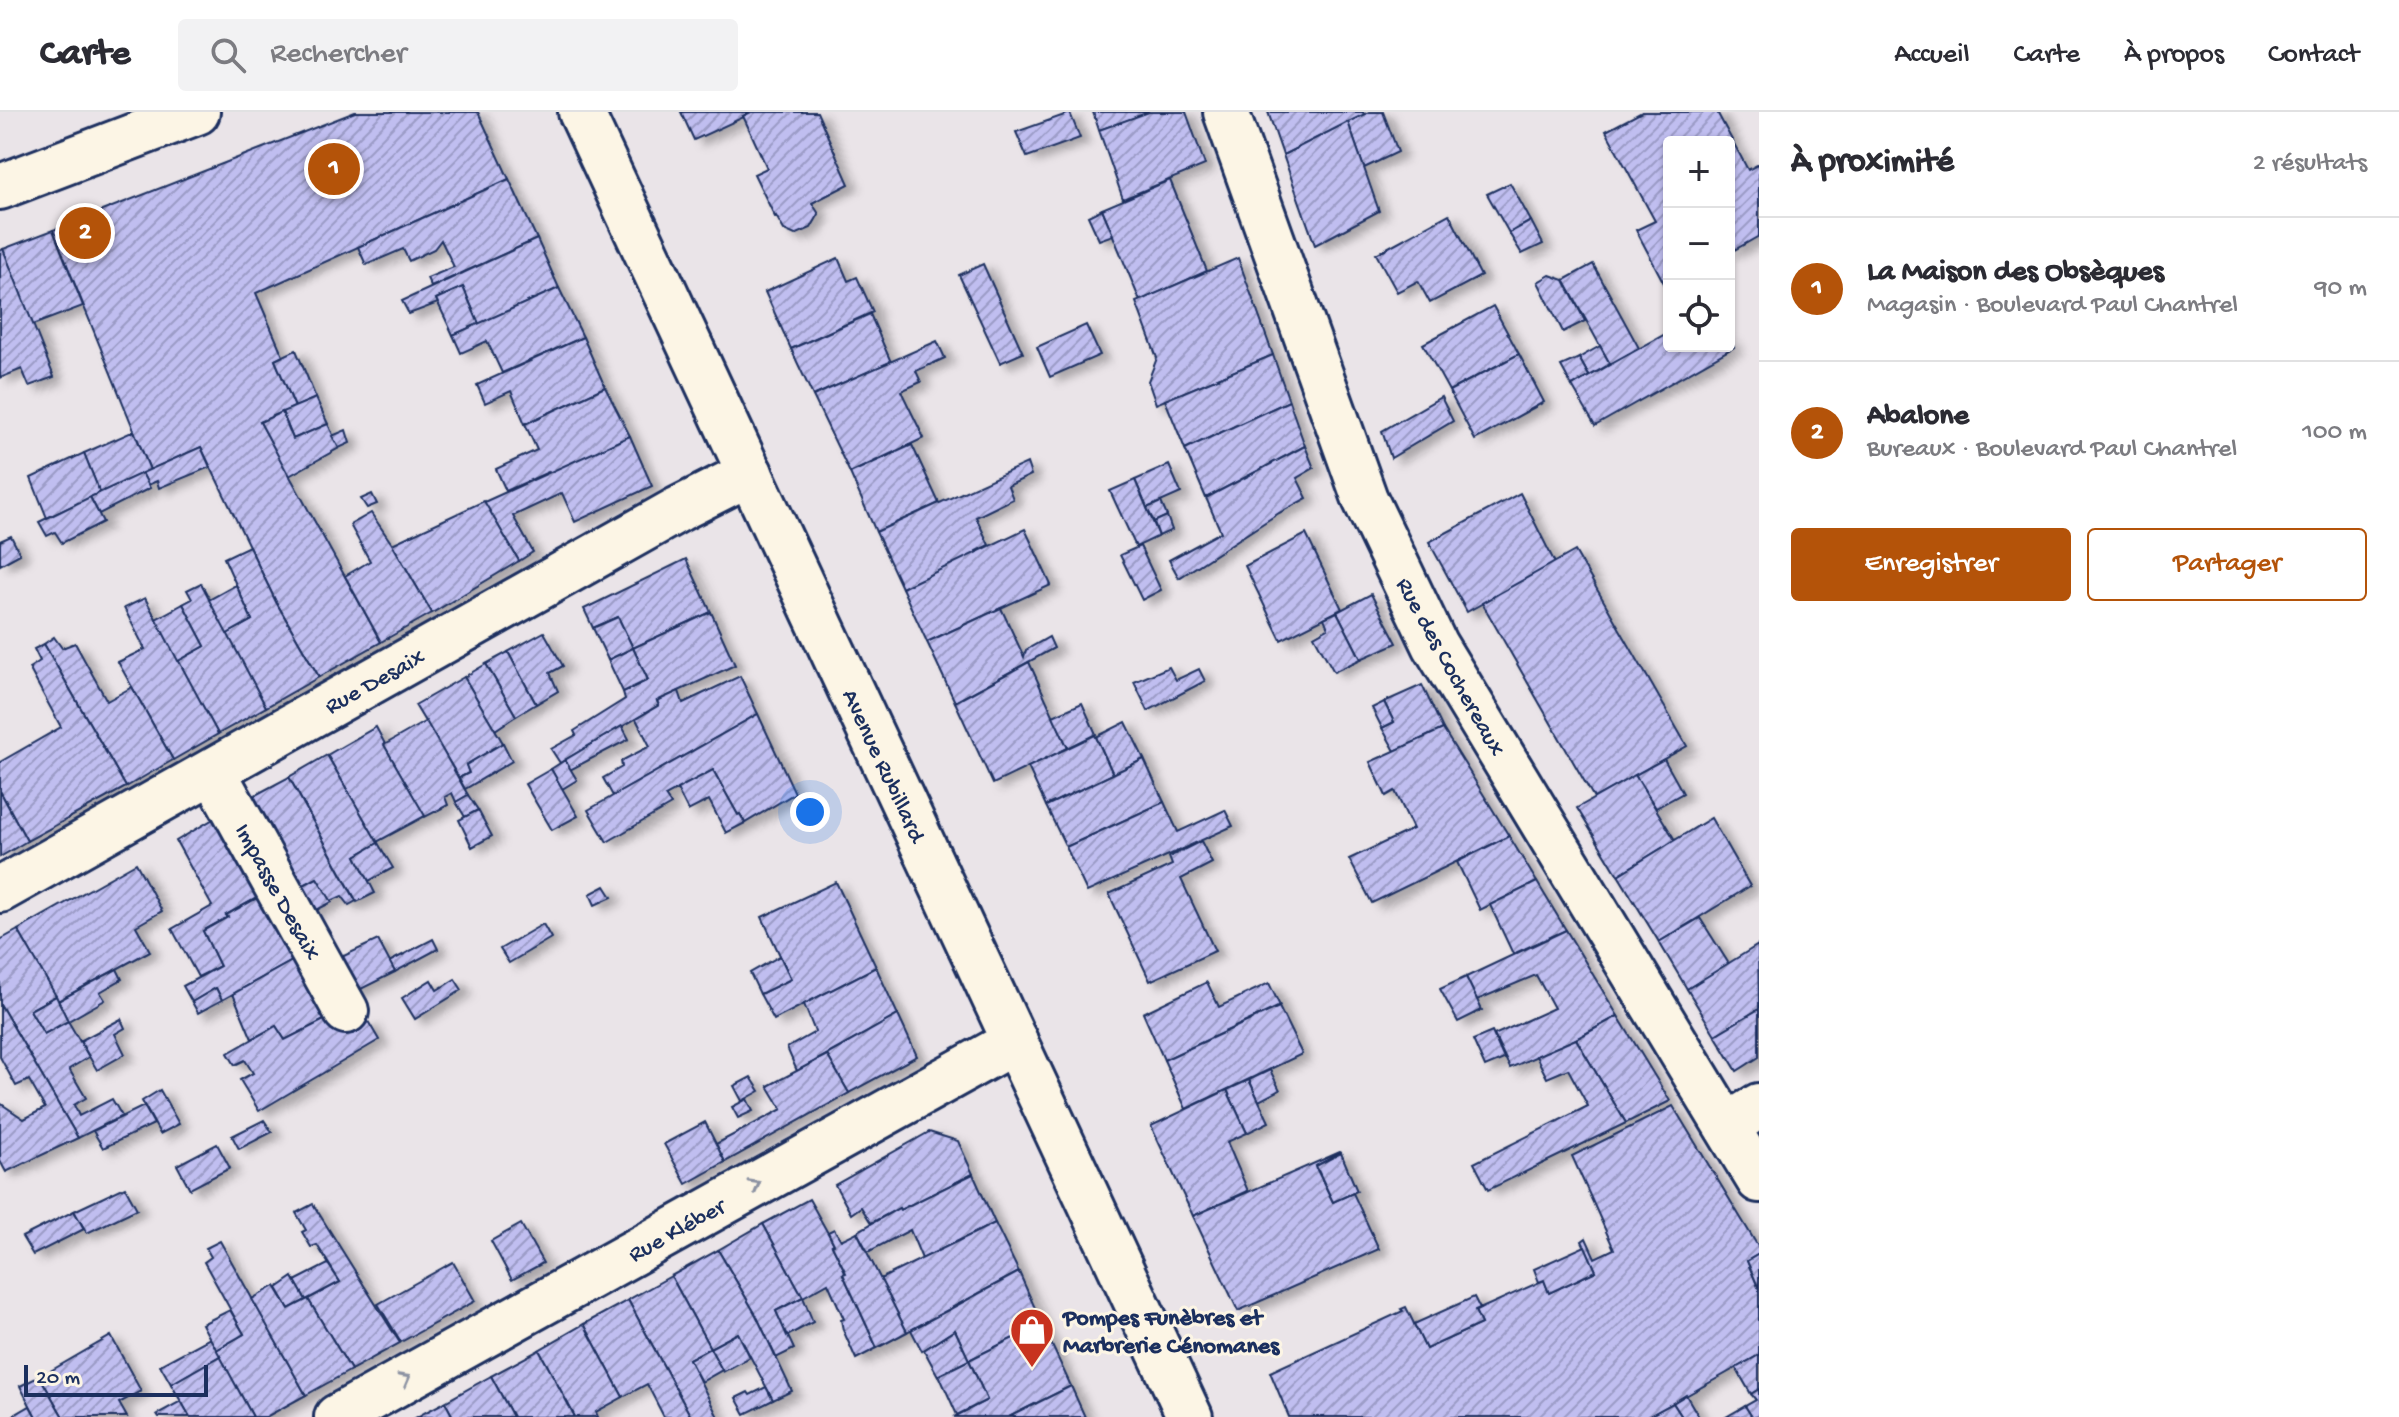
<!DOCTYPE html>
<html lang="fr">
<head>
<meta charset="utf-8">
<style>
  :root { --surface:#fff; --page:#f2f2f3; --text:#2b2b33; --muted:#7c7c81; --line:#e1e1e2; --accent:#b45309 }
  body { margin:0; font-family:"Gochi Hand",sans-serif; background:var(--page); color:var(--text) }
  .controls { position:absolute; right:24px; top:24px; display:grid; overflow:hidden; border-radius:8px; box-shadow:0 2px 6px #0004 }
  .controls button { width:72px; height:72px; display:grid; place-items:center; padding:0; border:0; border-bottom:2px solid var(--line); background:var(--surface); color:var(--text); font:40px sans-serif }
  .scale { position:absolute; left:24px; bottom:20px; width:184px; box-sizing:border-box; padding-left:8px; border:4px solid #1b2f5e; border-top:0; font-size:22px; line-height:28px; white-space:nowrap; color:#1b2f5e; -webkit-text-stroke:6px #fcf5e5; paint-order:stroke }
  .you { position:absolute; left:810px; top:700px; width:28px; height:28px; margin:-20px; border:6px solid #fff; border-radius:50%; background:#1a73e8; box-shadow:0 0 0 12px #1a73e833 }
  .badge { display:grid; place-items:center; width:52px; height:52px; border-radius:50%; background:var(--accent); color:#fff; font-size:26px; font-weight:700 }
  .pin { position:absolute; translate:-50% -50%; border:4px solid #fff; box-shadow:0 2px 8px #0006 }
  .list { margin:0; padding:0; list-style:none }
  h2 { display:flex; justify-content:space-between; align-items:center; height:104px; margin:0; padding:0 32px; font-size:34px }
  h2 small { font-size:26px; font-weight:400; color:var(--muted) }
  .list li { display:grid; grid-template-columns:52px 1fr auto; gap:24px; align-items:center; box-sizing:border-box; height:144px; padding:0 32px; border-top:2px solid var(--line) }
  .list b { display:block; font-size:30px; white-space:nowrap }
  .list p { margin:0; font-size:26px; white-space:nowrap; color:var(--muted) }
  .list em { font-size:26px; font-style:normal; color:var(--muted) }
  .actions { display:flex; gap:16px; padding:24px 32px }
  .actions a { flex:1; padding:18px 0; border:2px solid var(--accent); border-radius:8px; text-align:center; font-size:28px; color:var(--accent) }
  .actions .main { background:var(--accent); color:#fff }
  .icon { flex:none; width:44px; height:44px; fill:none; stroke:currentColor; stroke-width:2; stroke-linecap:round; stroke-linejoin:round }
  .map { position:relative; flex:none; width:1759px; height:1305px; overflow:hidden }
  header { display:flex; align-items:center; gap:48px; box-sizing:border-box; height:112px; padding:0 40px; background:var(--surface); border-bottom:2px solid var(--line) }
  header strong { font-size:38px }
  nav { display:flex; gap:44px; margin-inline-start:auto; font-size:28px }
  .search { width:560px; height:72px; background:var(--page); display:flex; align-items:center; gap:20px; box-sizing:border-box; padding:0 28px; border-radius:8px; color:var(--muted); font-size:30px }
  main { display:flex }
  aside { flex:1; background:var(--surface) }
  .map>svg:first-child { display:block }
</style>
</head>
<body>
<header>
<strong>Carte</strong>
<div class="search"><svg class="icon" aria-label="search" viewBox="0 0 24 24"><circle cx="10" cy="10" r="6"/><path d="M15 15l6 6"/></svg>Rechercher</div>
<nav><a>Accueil</a><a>Carte</a><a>À propos</a><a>Contact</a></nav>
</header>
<main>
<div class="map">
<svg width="1759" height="1305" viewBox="0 0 1759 1305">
  <defs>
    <pattern id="building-hatch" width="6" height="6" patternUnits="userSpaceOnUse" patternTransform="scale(2)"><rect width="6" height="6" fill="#c0bef0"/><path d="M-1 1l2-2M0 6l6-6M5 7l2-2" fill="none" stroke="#9b9bc6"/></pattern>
    <filter id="shadow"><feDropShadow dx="9" dy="5" stdDeviation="4" flood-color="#0004"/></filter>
  </defs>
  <rect width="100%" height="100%" fill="#eae4e8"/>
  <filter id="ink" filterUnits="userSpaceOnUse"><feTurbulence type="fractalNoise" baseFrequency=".0125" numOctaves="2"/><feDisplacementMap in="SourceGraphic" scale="16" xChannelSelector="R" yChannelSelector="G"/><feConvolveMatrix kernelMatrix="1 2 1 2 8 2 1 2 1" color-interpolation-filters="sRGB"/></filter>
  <g filter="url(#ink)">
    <g fill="url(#building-hatch)" stroke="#1b2f5e" stroke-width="2" filter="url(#shadow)">
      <path d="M355 0H478L509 67 256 181 283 244 275 248 295 295 260 310 381 530 319 565 276 490 201 335 150 358 53 118Z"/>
      <path d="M681 0H751L743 4 744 5 694 28Z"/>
      <path d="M751 0H817L849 72 812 91 819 102 811 116 795 123 784 118 776 104 775 105 754 62 767 56 743 4Z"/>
      <path d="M1093 0H1149V1L1099 18Z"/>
      <path d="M1186 0 1205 53 1123 87 1099 18 1149 0Z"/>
      <path d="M1268 0H1363L1364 3 1283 43Z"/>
      <path d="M1369 0H1383L1398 40 1364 56 1348 10Z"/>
      <path d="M1642 0H1717L1748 58 1759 52V124L1729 141V30H1669V173L1666 175 1636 118 1655 109 1606 19Z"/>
      <path d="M1070 1 1080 26 1027 45 1016 20Z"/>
      <path d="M1348 10 1379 99 1315 133 1283 43Z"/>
      <path d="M509 67 537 127 431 175 427 166 454 155 441 128 434 137 409 149 403 137 366 153 358 135Z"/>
      <path d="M1170 68 1207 159 1140 189 1102 97Z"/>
      <path d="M1510 71 1531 109 1509 121 1487 82Z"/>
      <path d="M1102 97 1113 123 1099 128 1088 104Z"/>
      <path d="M1449 102 1481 164 1430 191 1418 169 1397 180 1376 142Z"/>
      <path d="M1531 109 1543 132 1522 142 1509 121Z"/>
      <path d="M53 118 83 194 33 213 3 137Z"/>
      <path d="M537 127 559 176 479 212 463 175 436 187 438 191 409 202 402 189Z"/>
      <path d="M3 137 54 265 29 274 22 257 0 266V139Z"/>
      <path d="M838 146 848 169 857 165 873 200 791 237 765 180Z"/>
      <path d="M1238 146 1273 243 1156 292 1148 269 1157 246 1136 190Z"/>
      <path d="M983 152 1023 241 1000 251 959 163Z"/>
      <path d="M1593 152 1639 236 1610 252 1564 168Z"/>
      <path d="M1550 163 1564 168 1585 209 1563 220 1538 170Z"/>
      <path d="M463 175 479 212 453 223 436 187Z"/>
      <path d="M559 176 583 225 502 261 487 229 461 241 453 223Z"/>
      <path d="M1493 194 1519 242 1449 279 1423 232Z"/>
      <path d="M870 202 891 250 813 284 791 237Z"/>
      <path d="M1086 213 1100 243 1050 265 1037 235Z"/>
      <path d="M1669 220V234H1729V226L1734 235 1595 314 1572 274Z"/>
      <path d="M583 225 605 275 525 312 511 279 485 291 477 273Z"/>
      <path d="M937 229 945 246 916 259 921 270 901 279 924 326 850 361 813 284Z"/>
      <path d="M1600 234 1610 252 1589 264 1579 246Z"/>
      <path d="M296 238 316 286 295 295 275 248Z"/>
      <path d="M1519 242 1544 290 1475 328 1449 279Z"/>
      <path d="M1273 243 1289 289 1185 337 1165 288Z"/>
      <path d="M1579 246 1589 264 1572 274 1561 254Z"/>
      <path d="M605 275 630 324 549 362 548 360 506 379 496 357 537 338 525 312Z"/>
      <path d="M1441 285 1453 309 1391 346 1382 319Z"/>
      <path d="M316 286 328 312 293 327 282 300Z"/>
      <path d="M1289 289 1305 334 1206 386 1185 337Z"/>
      <path d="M282 300 293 327 328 312 339 336 289 364 260 310Z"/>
      <path d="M346 318 350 331 339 336 332 324Z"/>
      <path d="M134 319 150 358 100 381 84 341Z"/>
      <path d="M630 324 652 374 575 410 562 381 513 404 533 440 519 449 484 390Z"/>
      <path d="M912 333 939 391 876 420 850 361Z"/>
      <path d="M1305 334 1314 356 1297 366 1307 386 1279 401 1179 466 1169 448 1221 420 1206 386Z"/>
      <path d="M201 335 210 355 159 376 157 369 148 373 142 361Z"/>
      <path d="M84 341 100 381 47 406 31 366Z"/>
      <path d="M1027 351 1031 363 1008 374 1013 387 976 405 989 433 976 439 977 442 902 476 876 420Z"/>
      <path d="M1169 353 1181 381 1147 396 1135 368Z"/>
      <path d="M142 361 150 376 99 402 90 385Z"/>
      <path d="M1135 368 1159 424 1136 435 1110 379Z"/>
      <path d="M1520 381 1555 451 1467 500 1429 430Z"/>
      <path d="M372 382 377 392 367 396 361 387Z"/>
      <path d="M90 385 103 410 62 431 55 420 47 424 39 410Z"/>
      <path d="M484 389 519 449 432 501 392 432Z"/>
      <path d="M1161 390 1167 404 1154 410 1147 396Z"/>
      <path d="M371 401 392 432 432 501 381 530 345 464 370 449 350 413Z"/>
      <path d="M1167 404 1172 418 1159 424 1154 410Z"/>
      <path d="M1025 417 1051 473 927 530 902 476Z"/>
      <path d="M1306 422 1342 497 1281 528 1245 454Z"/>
      <path d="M11 424 20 442 0 453V429Z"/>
      <path d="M249 434 276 490 319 565 266 595 227 522 252 508 224 446Z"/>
      <path d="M1140 434 1161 478 1142 488 1120 443Z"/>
      <path d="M1575 439 1687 634 1594 686 1482 491Z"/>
      <path d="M686 447 711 500 633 536 618 505 593 516 584 497Z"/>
      <path d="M201 471 266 595 218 622 178 549 205 534 183 492 192 487 187 478Z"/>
      <path d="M236 473 252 508 227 522 209 488Z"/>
      <path d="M1371 482 1397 531 1361 547 1337 500Z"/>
      <path d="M145 486 218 622 173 648 118 550 145 537 124 496Z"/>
      <path d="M183 492 205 534 178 549 156 507Z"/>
      <path d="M1001 496 1024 545 1026 538 1049 525 1054 536 955 590 927 530Z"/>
      <path d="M711 500 735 553 657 589 659 593 560 651 551 637 576 623 574 619 625 587 623 580 648 568 633 536Z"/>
      <path d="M1337 500 1361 547 1334 560 1314 524 1328 516 1324 506Z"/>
      <path d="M618 505 633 536 608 548 593 516Z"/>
      <path d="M544 520 563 554 550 561 558 579 536 592 508 540Z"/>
      <path d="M54 525 62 536 75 531 107 589 132 575 173 648 126 675 44 532Z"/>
      <path d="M44 532 126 675 27 729 0 679V650L61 615 29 556 40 549 34 537Z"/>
      <path d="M633 536 648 568 623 580 608 548Z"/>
      <path d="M508 540 536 592 516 604 486 552Z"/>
      <path d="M1029 550 1068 636 993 672 955 590Z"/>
      <path d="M486 552 516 604 495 618 464 565Z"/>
      <path d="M1169 555 1176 568 1199 557 1205 569 1148 599 1134 570Z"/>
      <path d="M740 564 758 602 613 684 603 666 622 655 621 649 650 634 636 607 659 593 657 589 679 579 683 591Z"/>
      <path d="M464 565 503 631 466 653 469 661 459 666 415 593Z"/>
      <path d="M1422 573 1443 617 1395 639 1382 616 1394 610 1384 590Z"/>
      <path d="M1384 590 1394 610 1382 616 1372 596Z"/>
      <path d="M1082 591 1096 622 1068 636 1053 604Z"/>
      <path d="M758 602 795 681 745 711 740 702 738 703 713 658 665 684 671 693 607 730 588 698Z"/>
      <path d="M426 609 468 683 456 690 452 681 445 685 448 693 425 705 384 633Z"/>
      <path d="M1126 610 1144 647 1113 662 1096 625Z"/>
      <path d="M622 614 629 627 570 658 565 648Z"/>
      <path d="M376 615 385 632 384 633 425 704 377 730 327 643Z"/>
      <path d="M1443 617 1509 724 1372 791 1349 747 1413 717 1395 679 1386 684 1370 650Z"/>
      <path d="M1095 623 1113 662 1046 694 1028 655Z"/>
      <path d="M503 631 512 649 465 677 459 666 469 661 466 653Z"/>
      <path d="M327 643 378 731 356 744 375 781 357 790 289 665Z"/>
      <path d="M1144 647 1164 690 1066 735 1046 694Z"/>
      <path d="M1664 647 1683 681 1656 696 1635 663Z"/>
      <path d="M565 648 577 668 562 677 551 657Z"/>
      <path d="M551 657 578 704 552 718 525 672Z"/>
      <path d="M713 658 738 703 740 702 745 711 726 721 709 688 688 699 677 677Z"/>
      <path d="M1635 663 1675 728 1618 763 1577 696Z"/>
      <path d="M289 665 356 789 349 793 342 784 331 789 317 766 296 777 246 688Z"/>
      <path d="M0 679 27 729 0 745Z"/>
      <path d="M468 683 478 698 465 705 456 690Z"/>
      <path d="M1164 690 1178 720 1225 698 1233 714 1087 780 1066 735Z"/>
      <path d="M478 698 492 724 472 735 459 708Z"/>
      <path d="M222 702 266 781 226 803 228 805 203 819 220 854 198 865 172 817 212 794 176 729Z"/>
      <path d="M1711 706 1750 774 1659 830 1618 763Z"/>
      <path d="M1509 724 1537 770 1480 798 1457 750Z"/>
      <path d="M1201 729 1212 751 1181 767 1215 839 1150 869 1109 782 1172 753 1169 745Z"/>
      <path d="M378 731 393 756 369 769 356 744Z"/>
      <path d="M136 751 162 799 136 814 150 839 58 889 18 818Z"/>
      <path d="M317 766 332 790 309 802 296 777Z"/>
      <path d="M836 770 876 855 774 908 760 882 791 867 762 805Z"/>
      <path d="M1537 770 1566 818 1513 842 1490 793Z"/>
      <path d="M605 774 612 785 595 793 590 782Z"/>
      <path d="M266 781 301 844 222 888 216 876 192 890 183 874 220 854 203 819 228 805 226 803Z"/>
      <path d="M1700 806 1729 852 1687 877 1659 830Z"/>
      <path d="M543 812 551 826 509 851 500 837Z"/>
      <path d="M18 818 56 884 30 898 44 922 68 909 89 945 69 957 86 986 74 993 79 1004 112 987 122 1004 78 1026 0 892V828Z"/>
      <path d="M1566 818 1618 904 1576 927 1510 956 1494 923 1554 896 1536 863 1477 888 1466 865Z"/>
      <path d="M433 827 438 837 395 860 389 850Z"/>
      <path d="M378 828 395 860 353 881 337 847Z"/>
      <path d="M1758 833 1759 897 1715 923 1687 877Z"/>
      <path d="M301 844 334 903 285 928 276 914 252 927 233 882Z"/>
      <path d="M780 844 791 867 760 882 750 861Z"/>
      <path d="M876 855 898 903 797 959 787 936 815 920 804 892Z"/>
      <path d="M117 857 122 867 100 880 105 888 68 909 58 889Z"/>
      <path d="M1466 865 1482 898 1458 910 1440 877Z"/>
      <path d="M455 867 462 878 415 907 402 886 431 868 437 878Z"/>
      <path d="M1207 870 1219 895 1269 871 1280 894 1164 948 1143 901Z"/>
      <path d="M216 876 222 888 198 901 192 890Z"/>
      <path d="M56 884 68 909 44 922 30 898Z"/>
      <path d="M0 892 78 1026 6 1060 0 1049V991L24 1007 45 996 29 968 16 974 0 945Z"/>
      <path d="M1279 895 1302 942 1186 997 1164 948Z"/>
      <path d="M1759 897V945L1737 959 1715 923Z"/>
      <path d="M334 903 345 922 368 909 379 928 259 999 240 968 253 961 245 948 235 953 228 941 276 914 285 928Z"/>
      <path d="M898 903 917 944 849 981 827 943Z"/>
      <path d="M1618 904 1670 989 1626 1011 1576 927Z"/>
      <path d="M121 907 125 916 115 922 125 942 97 958 80 929Z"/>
      <path d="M1492 920 1504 947 1485 955 1473 928Z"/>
      <path d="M1576 927 1626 1011 1488 1078 1474 1051 1588 994 1568 957 1547 966 1536 944Z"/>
      <path d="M827 943 849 981 725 1050 716 1032 782 997 768 974Z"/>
      <path d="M1270 958 1280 978 1259 989 1249 968Z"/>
      <path d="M751 965 760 979 742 989 734 974Z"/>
      <path d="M1249 968 1269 1010 1247 1021 1227 978Z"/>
      <path d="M160 978 179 1012 160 1022 142 989Z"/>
      <path d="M1227 978 1247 1021 1227 1030 1248 1079 1193 1104 1151 1014Z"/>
      <path d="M747 987 753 999 738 1006 732 995Z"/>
      <path d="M144 994 154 1012 103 1036 93 1019Z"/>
      <path d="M1673 994 1759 1136V1142L1747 1149 1759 1177V1243L1648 1305H1289L1270 1260 1403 1199 1401 1197 1406 1195 1426 1237 1481 1212 1475 1199 1544 1168 1549 1181 1596 1159 1582 1129 1586 1126 1595 1146 1614 1137 1572 1044Z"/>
      <path d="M264 1008 272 1020 239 1037 232 1024Z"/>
      <path d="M705 1010 725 1050 686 1072 664 1032Z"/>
      <path d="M929 1020 958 1029 973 1062 900 1098 899 1096 871 1111 861 1095 851 1102 835 1073Z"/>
      <path d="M217 1032 230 1056 190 1077 177 1053Z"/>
      <path d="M1340 1040 1341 1041 1316 1054 1317 1058 1333 1090 1353 1081 1379 1137 1238 1199 1193 1104Z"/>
      <path d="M1341 1041 1357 1079 1333 1090 1316 1054Z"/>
      <path d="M973 1062 995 1111 922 1147 910 1118 868 1140 857 1120 899 1096 900 1098Z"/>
      <path d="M125 1075 137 1097 87 1121 74 1099Z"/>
      <path d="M809 1087 834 1132 832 1133 846 1161 843 1162 877 1236 856 1247 843 1218 841 1208 844 1207 828 1171 803 1185 763 1112Z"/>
      <path d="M313 1092 400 1231 351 1258 308 1187 340 1170 317 1133 311 1135 302 1120 306 1118 296 1101Z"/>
      <path d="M74 1099 84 1117 33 1143 22 1125Z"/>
      <path d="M995 1111 1019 1160 907 1220 880 1167Z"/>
      <path d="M521 1112 543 1151 512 1168 491 1129Z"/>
      <path d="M763 1112 803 1185 776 1199 794 1237 776 1246 756 1203 718 1138Z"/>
      <path d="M834 1117 841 1128 857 1120 907 1220 877 1236 843 1162 846 1161 832 1133 834 1132 828 1120Z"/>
      <path d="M220 1129 306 1283 266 1305H253L216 1238 244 1222 204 1150 211 1145 206 1136Z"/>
      <path d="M1585 1134 1596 1159 1549 1181 1544 1168 1539 1170 1534 1157Z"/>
      <path d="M718 1138 756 1203 792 1279 773 1288 738 1221 710 1236 671 1164Z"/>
      <path d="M1759 1142V1177L1747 1149Z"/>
      <path d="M453 1150 475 1189 401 1230 378 1192Z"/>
      <path d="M328 1152 340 1170 306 1188 295 1169Z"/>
      <path d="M1019 1160 1042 1212 969 1248 955 1218 922 1239 911 1218Z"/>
      <path d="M671 1164 710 1236 689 1247 718 1305H691L628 1188Z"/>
      <path d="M293 1165 306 1188 289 1197 277 1176Z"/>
      <path d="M275 1174 289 1197 308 1187 351 1258 306 1283 252 1187Z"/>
      <path d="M803 1185 813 1210 787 1224 776 1199Z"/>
      <path d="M1474 1185 1480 1197 1475 1199 1481 1212 1426 1237 1414 1212Z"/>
      <path d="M628 1188 691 1305H664L647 1272 623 1285 584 1212Z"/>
      <path d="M230 1198 244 1222 216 1238 202 1212Z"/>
      <path d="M584 1212 623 1285 596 1300 598 1305H575L539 1238Z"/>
      <path d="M1042 1212 1071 1274 1009 1305H954L987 1288 969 1248Z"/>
      <path d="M955 1218 969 1248 938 1264 924 1238Z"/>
      <path d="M738 1221 750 1245 723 1260 710 1236Z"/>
      <path d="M111 1224 141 1279 119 1291 127 1305H63L40 1265Z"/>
      <path d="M210 1226 220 1244 171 1272 160 1253Z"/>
      <path d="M710 1236 722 1258 701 1270 689 1247Z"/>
      <path d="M539 1238 575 1305H513L491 1264Z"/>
      <path d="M1759 1243V1277L1751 1282 1736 1256Z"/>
      <path d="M220 1244 253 1305H190L171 1272Z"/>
      <path d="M969 1248 987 1288 957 1303 939 1263Z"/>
      <path d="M40 1264V1265L63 1305H36L20 1274Z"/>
      <path d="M491 1264 513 1305H453L445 1290Z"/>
      <path d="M1071 1274 1085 1305H1009Z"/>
      <path d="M766 1275 773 1288 745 1302 736 1286 748 1280 750 1283Z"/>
      <path d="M1759 1277V1305H1752L1745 1294 1756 1288 1751 1282Z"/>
      <path d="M1686 1283 1699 1305H1682L1673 1291Z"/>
      <path d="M181 1289 190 1305H159L157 1302Z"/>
      <path d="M445 1290 453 1305H417L426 1300Z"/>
      <path d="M1673 1291 1682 1305 1649 1304Z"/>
      <path d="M30 1294 36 1305H11Z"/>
      <path d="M1745 1294 1752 1305H1726Z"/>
    </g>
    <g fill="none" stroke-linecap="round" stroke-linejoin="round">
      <g stroke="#1b2f5e" stroke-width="50">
        <g id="minor">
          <path d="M1226 0 1365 387 1435 533 1759 1068"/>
          <path d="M0 75 197 0"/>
          <path d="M213 659 346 899"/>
          <path d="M0 778 679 397 750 361"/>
          <path d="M1727 1014 1759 994"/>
          <path d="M337 1305 1015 929"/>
        </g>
      </g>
      <g stroke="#1b2f5e" stroke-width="50">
        <path id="major" d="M581 0 1190 1305"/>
      </g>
      <use href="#minor" stroke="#fcf5e5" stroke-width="44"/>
      <use href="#major" stroke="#fcf5e5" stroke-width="44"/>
    </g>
    <defs><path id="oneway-chevron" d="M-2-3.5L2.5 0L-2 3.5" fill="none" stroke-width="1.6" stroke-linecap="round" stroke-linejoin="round" transform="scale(2)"/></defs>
    <g stroke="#8c92a2">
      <use href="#oneway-chevron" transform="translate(755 1073) rotate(-29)"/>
      <use href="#oneway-chevron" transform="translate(405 1267) rotate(-29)"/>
    </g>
  </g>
  <defs>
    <g id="shop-pin" transform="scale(2.3)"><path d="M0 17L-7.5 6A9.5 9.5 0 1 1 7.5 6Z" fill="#c8321e" stroke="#fcf5e5"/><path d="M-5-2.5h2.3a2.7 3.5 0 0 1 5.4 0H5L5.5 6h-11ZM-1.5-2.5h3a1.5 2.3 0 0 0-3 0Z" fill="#fff"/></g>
  </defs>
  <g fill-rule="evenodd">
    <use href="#shop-pin" x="1032" y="1218"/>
  </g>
  <g text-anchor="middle" stroke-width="6" stroke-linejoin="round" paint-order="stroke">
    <g font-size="24" fill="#1b2f5e" stroke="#fcf5e5">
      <text transform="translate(1452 554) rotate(61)" y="8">Rue des Cochereaux</text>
      <text transform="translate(374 568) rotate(-29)" y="8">Rue Desaix</text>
      <text transform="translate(885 653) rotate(65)" y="8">Avenue Rubillard</text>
      <text transform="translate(279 779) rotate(61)" y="8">Impasse Desaix</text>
      <text transform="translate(676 1117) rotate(-29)" y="8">Rue Kléber</text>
    </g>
    <g font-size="24" font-weight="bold" fill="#1b2f5e" stroke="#fcf5e5" text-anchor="start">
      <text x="1063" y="1212">Pompes Funèbres et<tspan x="1063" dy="28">Marbrerie Cénomanes</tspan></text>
    </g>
  </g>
</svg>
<div class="controls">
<button>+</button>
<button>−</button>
<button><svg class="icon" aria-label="locate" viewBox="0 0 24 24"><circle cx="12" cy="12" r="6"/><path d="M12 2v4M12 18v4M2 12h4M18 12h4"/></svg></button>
</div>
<div class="scale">20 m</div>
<div class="you"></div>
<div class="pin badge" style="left:334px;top:57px">1</div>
<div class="pin badge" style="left:85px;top:121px">2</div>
</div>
<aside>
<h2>À proximité<small>2 résultats</small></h2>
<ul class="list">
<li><span class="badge">1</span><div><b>La Maison des Obsèques</b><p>Magasin · Boulevard Paul Chantrel</p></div><em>90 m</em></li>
<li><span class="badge">2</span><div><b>Abalone</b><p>Bureaux · Boulevard Paul Chantrel</p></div><em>100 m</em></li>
</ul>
<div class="actions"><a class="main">Enregistrer</a><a>Partager</a></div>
</aside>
</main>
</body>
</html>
